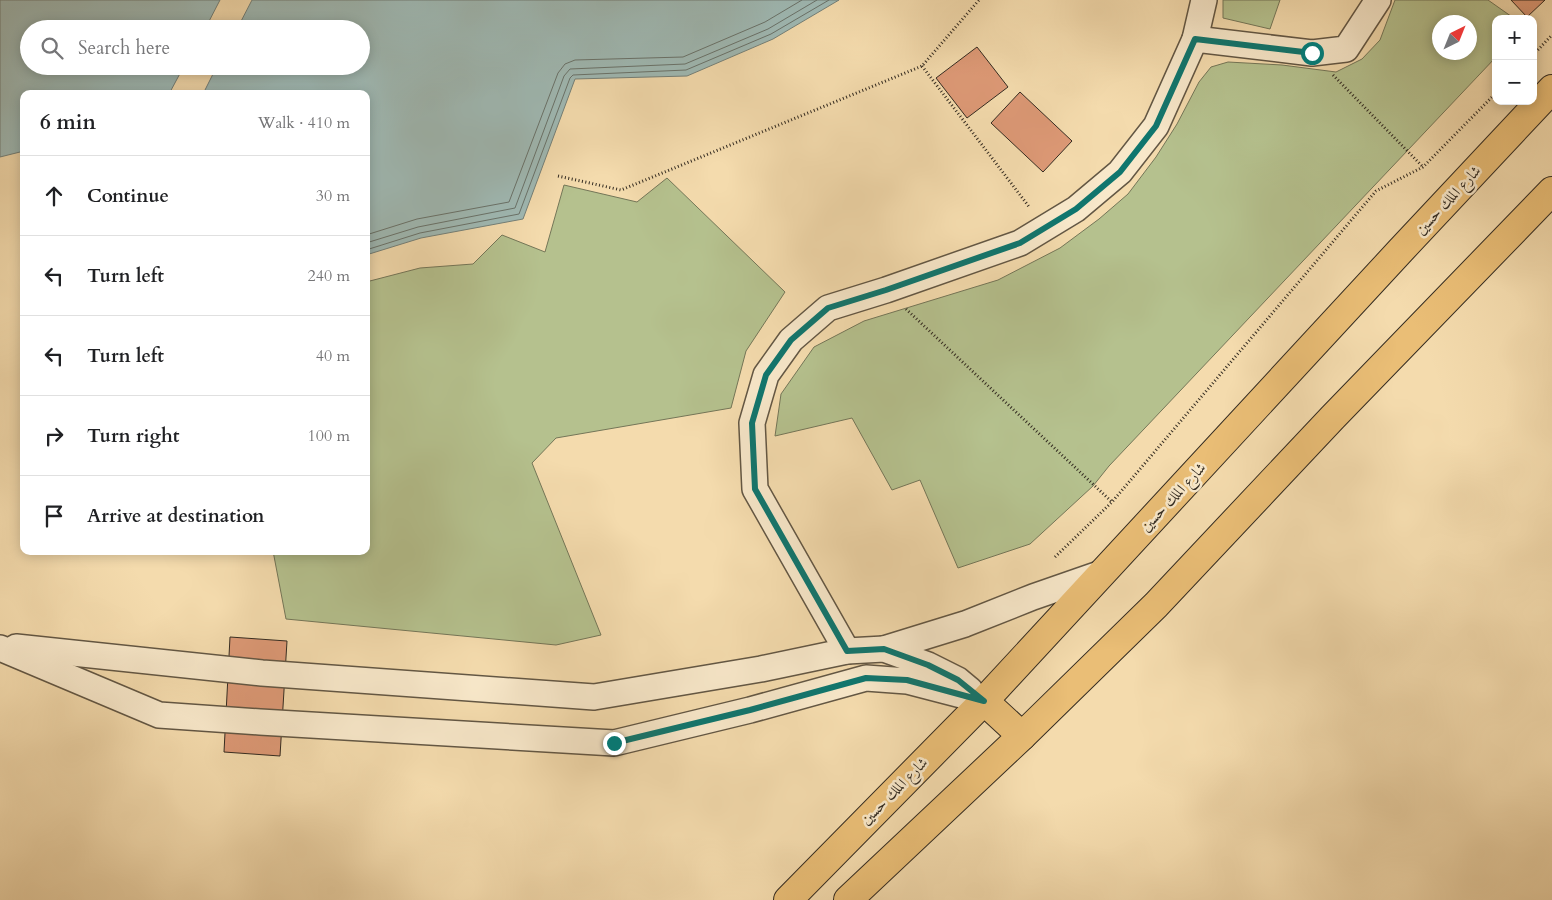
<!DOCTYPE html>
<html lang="en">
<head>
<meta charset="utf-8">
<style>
  :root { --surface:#fff; --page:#f6f6f6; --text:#202124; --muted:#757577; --line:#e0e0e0 }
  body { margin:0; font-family:Cardo,Amiri,serif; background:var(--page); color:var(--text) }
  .controls { position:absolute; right:15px; top:15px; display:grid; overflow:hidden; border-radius:10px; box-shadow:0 2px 12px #0003 }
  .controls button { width:45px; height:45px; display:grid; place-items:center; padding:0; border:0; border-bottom:1px solid var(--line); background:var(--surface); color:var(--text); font:25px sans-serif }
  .compass { position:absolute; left:1432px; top:15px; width:45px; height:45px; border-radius:50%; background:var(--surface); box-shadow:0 2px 12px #0003; rotate:43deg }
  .stop { position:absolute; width:15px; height:15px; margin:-11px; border:4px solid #0f766e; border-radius:50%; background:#fff }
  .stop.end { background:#0f766e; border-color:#fff; box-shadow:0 1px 5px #0008 }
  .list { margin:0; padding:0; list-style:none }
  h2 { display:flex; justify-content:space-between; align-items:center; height:65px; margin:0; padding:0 20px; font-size:21px }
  h2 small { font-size:16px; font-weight:400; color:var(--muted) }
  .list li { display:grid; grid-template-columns:32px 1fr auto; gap:15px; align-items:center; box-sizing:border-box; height:80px; padding:0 20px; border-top:1px solid var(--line) }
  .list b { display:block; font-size:19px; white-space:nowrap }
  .list em { font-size:16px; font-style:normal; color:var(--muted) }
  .icon { flex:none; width:28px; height:28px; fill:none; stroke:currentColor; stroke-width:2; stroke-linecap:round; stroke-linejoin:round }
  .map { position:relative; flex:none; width:1552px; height:900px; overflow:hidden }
  .search { position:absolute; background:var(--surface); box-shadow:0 2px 12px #0003; left:20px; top:20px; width:350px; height:55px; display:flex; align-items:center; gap:12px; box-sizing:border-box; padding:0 18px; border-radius:28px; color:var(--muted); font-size:19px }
  .panel { position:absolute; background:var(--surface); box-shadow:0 2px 12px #0003; left:20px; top:90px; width:350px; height:465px; border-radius:10px }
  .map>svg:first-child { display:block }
</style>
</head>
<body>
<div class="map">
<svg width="1552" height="900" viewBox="0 0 1552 900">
  <rect width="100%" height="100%" fill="#f4dbad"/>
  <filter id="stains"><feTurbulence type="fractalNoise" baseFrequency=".004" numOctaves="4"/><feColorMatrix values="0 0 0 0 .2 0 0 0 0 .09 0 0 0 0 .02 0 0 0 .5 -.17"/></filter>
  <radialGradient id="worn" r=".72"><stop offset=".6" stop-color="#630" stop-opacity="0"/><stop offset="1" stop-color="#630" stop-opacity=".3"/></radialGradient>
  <g fill="#b5c18e" stroke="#747658" fill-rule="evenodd">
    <path d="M1223 0H1280L1270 29 1223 18Z"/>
    <path d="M1395 0H1488L1515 19H1496V57L1109 466 1093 486 1030 544 958 568 920 480 892 490 852 418 775 436 781 394 814 347 864 321 998 280 1060 248 1099 219 1128 194 1156 157 1177 124 1199 82 1211 67 1228 62 1282 65 1336 72 1362 59 1380 40ZM1470 22V52H1440V22Z"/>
    <path d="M667 178 785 292 746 351 731 408 556 438 532 463 601 635 556 645 286 619 273 551H366V282L420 268 473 264 502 235 545 252 564 185 637 202Z"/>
  </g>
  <g fill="#9fb9b4" stroke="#748079">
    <path d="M0 0H220L205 29H29V66H184L169 94H24V151L0 157Z"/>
    <path d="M252 0H839L773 39 687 76 575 79 523 219 421 238 366 255V94H203L217 66H361V29H237Z"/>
  </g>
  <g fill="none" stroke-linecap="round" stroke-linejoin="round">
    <g stroke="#69726a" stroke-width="1">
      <path d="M366 235 417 219 509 202 558 73 565 64 575 60 683 57 765 22 802 0"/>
      <path d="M366 243 418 227 515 208 564 76 570 69 685 64 768 29 817 0"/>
      <path d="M366 250 420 233 519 214 570 78 573 75 686 70 771 34 829 0"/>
    </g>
  </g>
  <g fill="#dd9976" stroke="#332b21">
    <path d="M1511 0H1545L1527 17Z"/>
    <path d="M977 47 1008 87 967 118 936 78Z"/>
    <path d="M1020 92 1072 141 1043 172 991 123Z"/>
    <path d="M230 637 287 641 280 756 224 752Z"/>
  </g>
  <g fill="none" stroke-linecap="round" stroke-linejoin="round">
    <g stroke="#635744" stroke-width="28">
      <g id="minor">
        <path d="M1195 39 1312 53 1346 49 1378 0"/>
        <path d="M16 647 262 673 594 697 761 669 847 651 884 649 928 665 958 680 970 690"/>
        <path d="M0 648 159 715 260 722 614 743 750 710 866 678 907 681 984 701"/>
        <path d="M884 649 965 624 1033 597 1102 573"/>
        <path d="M847 651 755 489 752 423 766 375 791 340 828 308 886 290 1020 243 1076 209 1120 172 1156 126 1195 39 1204 0"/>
      </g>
    </g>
    <g stroke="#332b21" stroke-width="30">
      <g id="highway">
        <path d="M984 701 1022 736"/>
        <path d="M788 900 984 701 1401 250 1552 89"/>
        <path d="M848 900 1022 736 1156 605 1333 417 1552 191"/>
      </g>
    </g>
    <g stroke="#332b21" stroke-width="3" stroke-dasharray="1 2.5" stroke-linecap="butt">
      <path d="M1533 55 1552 35"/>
      <path d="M922 66 1030 208"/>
      <path d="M1333 75 1423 167"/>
      <path d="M558 176 621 190 922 66 979 0"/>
      <path d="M906 309 1112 502"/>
      <path d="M1055 557 1112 502 1376 191 1423 167 1496 93"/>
    </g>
    <use href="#minor" stroke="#f8e8ca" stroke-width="25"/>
    <use href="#highway" stroke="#eabe76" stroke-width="28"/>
  </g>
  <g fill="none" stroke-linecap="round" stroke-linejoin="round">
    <path stroke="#0f766e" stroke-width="6" d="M614 743 750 710 866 678 907 680 984 701 958 680 928 665 884 649 847 651 755 489 752 423 766 375 791 340 828 308 886 290 1020 243 1076 209 1120 172 1156 126 1195 39 1312 53"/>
  </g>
  <g text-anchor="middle" stroke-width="5" stroke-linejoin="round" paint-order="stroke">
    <g font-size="15" fill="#332b21" stroke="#f8e8ca">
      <text transform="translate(1448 200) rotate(-47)" y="5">شارع الملك حسين</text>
      <text transform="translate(1173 497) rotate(-47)" y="5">شارع الملك حسين</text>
      <text transform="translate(894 791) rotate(-45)" y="5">شارع الملك حسين</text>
    </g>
  </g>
  <rect width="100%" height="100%" filter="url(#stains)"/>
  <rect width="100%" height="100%" fill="url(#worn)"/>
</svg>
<div class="controls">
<button>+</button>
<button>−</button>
</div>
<svg class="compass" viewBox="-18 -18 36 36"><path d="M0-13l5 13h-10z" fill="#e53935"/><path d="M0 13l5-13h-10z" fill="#757577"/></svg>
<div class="stop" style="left:1312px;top:53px"></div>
<div class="stop end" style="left:614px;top:743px"></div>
<div class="search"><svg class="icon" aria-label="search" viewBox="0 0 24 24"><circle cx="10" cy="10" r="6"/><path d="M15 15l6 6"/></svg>Search here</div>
<section class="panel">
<h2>6 min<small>Walk · 410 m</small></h2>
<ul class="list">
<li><svg class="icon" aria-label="ahead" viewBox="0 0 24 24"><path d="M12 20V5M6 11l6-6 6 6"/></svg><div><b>Continue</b></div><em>30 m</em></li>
<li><svg class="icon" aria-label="left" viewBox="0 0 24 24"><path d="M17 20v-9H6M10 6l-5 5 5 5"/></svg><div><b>Turn left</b></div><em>240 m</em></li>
<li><svg class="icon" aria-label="left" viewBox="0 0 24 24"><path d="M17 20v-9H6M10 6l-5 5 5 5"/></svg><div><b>Turn left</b></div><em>40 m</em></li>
<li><svg class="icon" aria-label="right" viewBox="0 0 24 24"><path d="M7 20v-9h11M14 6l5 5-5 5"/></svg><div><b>Turn right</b></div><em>100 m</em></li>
<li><svg class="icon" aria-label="arrive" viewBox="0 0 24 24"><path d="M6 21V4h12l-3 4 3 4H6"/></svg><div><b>Arrive at destination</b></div></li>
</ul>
</section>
</div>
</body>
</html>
